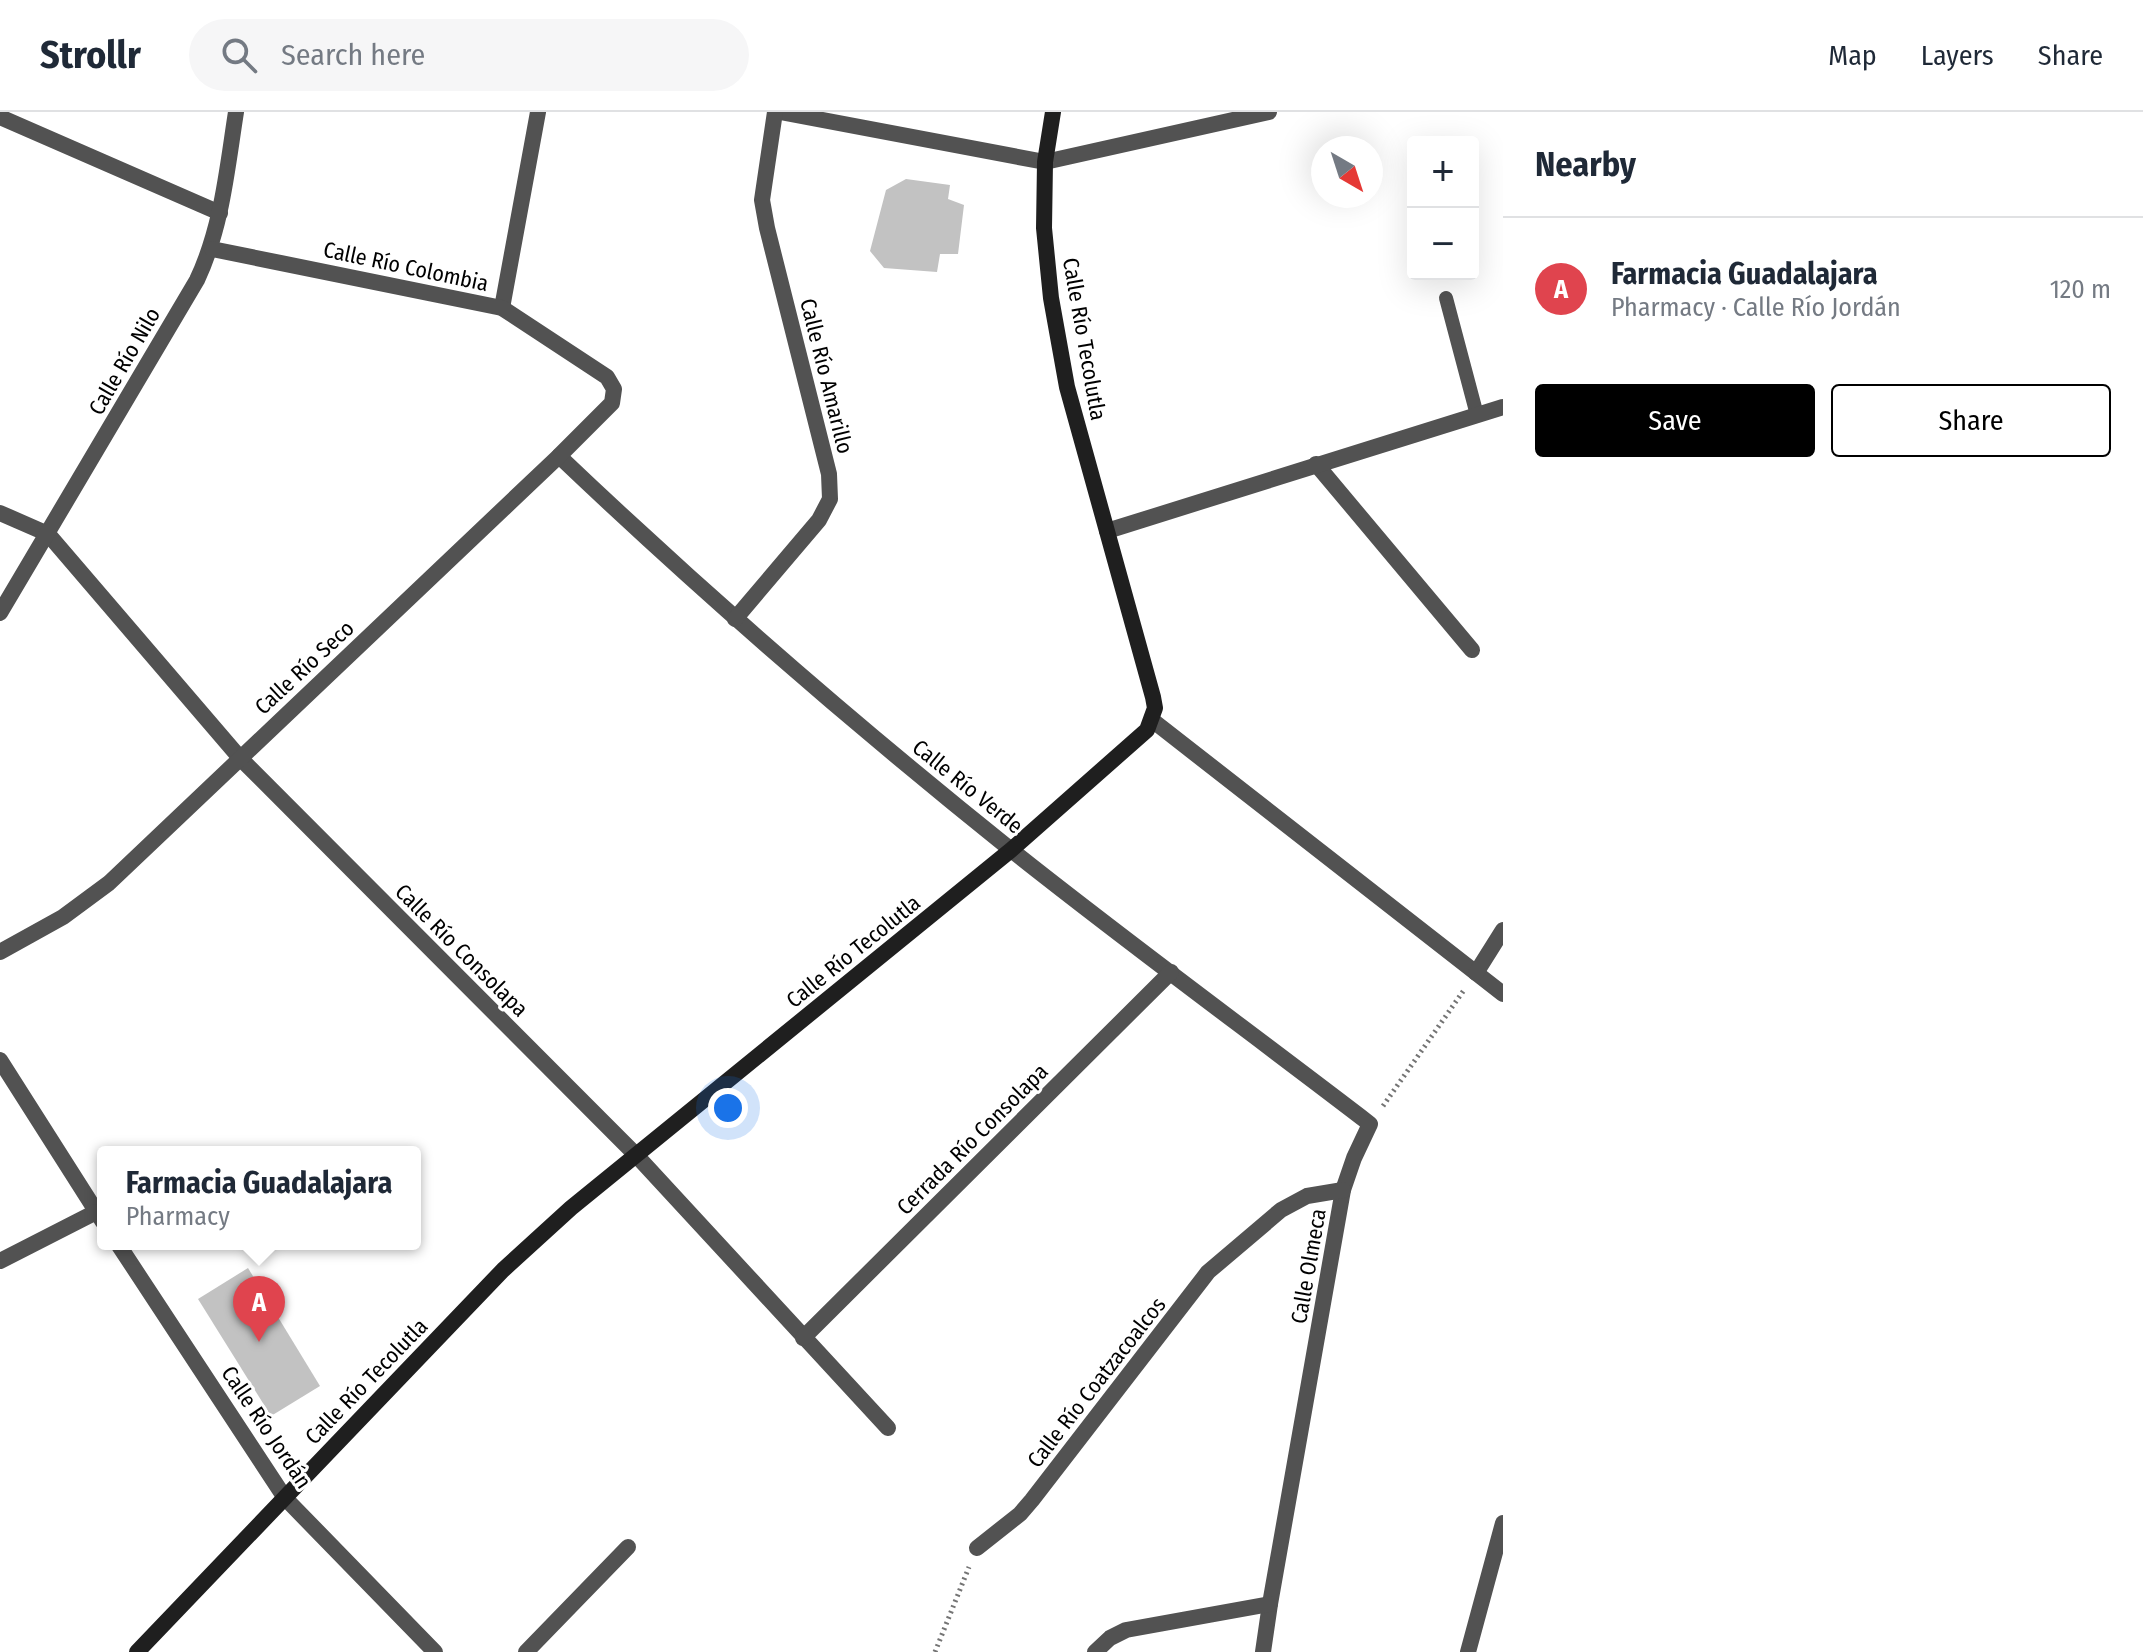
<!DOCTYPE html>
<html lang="en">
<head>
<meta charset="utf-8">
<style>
  :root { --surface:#fff; --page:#f6f6f7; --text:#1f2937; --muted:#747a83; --line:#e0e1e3; --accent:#000 }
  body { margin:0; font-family:"Fira Sans Condensed",sans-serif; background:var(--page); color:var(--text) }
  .controls { position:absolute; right:24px; top:24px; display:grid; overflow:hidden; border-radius:8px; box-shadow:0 8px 32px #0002 }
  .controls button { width:72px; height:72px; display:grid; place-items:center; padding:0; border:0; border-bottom:2px solid var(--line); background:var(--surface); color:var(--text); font:40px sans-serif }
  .compass { position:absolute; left:1311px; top:24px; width:72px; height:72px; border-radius:50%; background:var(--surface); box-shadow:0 8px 32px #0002; rotate:141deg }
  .you { position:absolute; left:728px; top:996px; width:28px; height:28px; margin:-20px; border:6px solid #fff; border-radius:50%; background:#1a73e8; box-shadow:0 0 0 12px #1a73e833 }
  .badge { display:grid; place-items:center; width:52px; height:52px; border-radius:50%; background:var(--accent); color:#fff; font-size:26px; font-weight:700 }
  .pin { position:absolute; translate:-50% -66px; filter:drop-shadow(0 2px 4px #0008) }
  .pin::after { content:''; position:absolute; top:42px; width:28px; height:24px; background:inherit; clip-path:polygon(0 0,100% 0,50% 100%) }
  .popup { position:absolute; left:97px; top:1034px; width:324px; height:104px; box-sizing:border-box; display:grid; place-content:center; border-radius:8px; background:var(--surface); filter:drop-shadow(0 2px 6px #0005); font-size:26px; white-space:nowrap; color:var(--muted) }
  .popup b { font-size:30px; color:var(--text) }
  .popup::after { content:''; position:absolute; left:50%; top:100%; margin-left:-16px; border:16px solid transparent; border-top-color:var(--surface) }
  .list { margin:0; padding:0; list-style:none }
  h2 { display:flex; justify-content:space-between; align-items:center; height:104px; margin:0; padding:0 32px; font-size:34px }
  h2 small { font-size:26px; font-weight:400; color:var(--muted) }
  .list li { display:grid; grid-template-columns:52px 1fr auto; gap:24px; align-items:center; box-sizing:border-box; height:144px; padding:0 32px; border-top:2px solid var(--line) }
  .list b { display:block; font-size:30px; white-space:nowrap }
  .list p { margin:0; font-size:26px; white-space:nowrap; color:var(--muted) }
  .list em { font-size:26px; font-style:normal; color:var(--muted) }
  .actions { display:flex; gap:16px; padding:24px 32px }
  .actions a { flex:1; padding:18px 0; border:2px solid var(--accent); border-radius:8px; text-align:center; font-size:28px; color:var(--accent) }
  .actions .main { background:var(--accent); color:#fff }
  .icon { flex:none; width:44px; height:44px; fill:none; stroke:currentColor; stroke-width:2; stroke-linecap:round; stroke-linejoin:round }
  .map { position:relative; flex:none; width:1503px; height:1540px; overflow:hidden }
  header { display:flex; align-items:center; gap:48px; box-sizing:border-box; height:112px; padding:0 40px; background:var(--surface); border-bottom:2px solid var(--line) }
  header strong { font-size:38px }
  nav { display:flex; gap:44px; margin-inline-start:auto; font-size:28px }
  .search { width:560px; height:72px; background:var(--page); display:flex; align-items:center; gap:20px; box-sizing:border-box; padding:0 28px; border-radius:44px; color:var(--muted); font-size:30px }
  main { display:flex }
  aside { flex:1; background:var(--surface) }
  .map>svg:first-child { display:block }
</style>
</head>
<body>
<header>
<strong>Strollr</strong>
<div class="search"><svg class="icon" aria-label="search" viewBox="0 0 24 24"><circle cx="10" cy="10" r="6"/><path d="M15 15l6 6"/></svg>Search here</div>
<nav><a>Map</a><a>Layers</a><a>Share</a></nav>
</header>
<main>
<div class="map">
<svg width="1503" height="1540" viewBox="0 0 1503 1540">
  <rect width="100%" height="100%" fill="#fff"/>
  <g fill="#c2c2c2">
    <path d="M906 67 950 73 948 87 964 93 958 142H940L937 160 884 156 870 139 886 78Z"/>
    <path d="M248 1156 320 1274 271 1304 198 1187Z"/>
  </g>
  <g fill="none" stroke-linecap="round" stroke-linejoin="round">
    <g stroke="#747474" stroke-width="5" stroke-dasharray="2 4" stroke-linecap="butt">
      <path d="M1383 994 1464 878"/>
      <path d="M935 1540 969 1455"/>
    </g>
    <path stroke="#525252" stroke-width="14" d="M1446 186 1477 303"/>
    <g stroke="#525252" stroke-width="16">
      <path d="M780 0 1045 50 1269 0"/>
      <path d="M0 5 220 101"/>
      <path d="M502 196 538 0"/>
      <path d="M559 344C704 482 854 612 1010 737 1128 831 1250 920 1370 1012L1354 1046 1343 1078 1270 1492 1263 1540"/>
      <path d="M1316 352 1472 538"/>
      <path d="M0 401 48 422 240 646 636 1043 888 1316"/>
      <path d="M1107 419 1503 295"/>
      <path d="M0 501 197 168C222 115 227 57 236 0"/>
      <path d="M735 507 819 408 830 387 829 362 767 116 762 88 775 0"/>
      <path d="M1152 608 1503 882"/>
      <path d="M0 840 63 805 109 771 559 344 612 291 614 277 607 265 502 196 212 137"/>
      <path d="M1476 861 1503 818"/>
      <path d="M0 948 103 1110"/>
      <path d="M118 1132 285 1386 435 1540"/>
      <path d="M0 1149 96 1100"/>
      <path d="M803 1226 1171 860"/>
      <path d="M977 1436 1020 1402 1032 1388 1208 1160 1281 1098 1307 1084 1343 1078"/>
      <path d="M526 1540 628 1435"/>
      <path d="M1095 1540 1110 1526 1126 1518 1270 1492"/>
      <path d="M1468 1540 1503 1411"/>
    </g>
    <path stroke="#1f1f1f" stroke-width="16" d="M137 1540 503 1158 571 1096 1011 738 1147 618 1155 596 1153 585 1067 275 1051 186 1044 116 1045 50 1053 0"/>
  </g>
  <g text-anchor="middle" stroke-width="6" stroke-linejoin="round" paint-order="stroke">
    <g font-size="22" fill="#000" stroke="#fff">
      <text transform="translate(406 154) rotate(12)" y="8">Calle Río Colombia</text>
      <text transform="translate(1085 227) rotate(80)" y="8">Calle Río Tecolutla</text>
      <text transform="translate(124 249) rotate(-60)" y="8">Calle Río Nilo</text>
      <text transform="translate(827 264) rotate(76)" y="8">Calle Río Amarillo</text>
      <text transform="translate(304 555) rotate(-43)" y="8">Calle Río Seco</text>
      <text transform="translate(968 674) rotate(39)" y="8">Calle Río Verde</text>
      <text transform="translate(462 838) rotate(45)" y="8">Calle Río Consolapa</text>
      <text transform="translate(853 839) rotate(-39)" y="8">Calle Río Tecolutla</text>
      <text transform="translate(972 1027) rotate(-45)" y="8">Cerrada Río Consolapa</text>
      <text transform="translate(1308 1154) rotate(-80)" y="8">Calle Olmeca</text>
      <text transform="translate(366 1269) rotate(-46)" y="8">Calle Río Tecolutla</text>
      <text transform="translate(1096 1270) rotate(-52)" y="8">Calle Río Coatzacoalcos</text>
      <text transform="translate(267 1315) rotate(56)" y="8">Calle Río Jordán</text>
    </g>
  </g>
</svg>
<div class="controls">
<button>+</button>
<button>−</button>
</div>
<svg class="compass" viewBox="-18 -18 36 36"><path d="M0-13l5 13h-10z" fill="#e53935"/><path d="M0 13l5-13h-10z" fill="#747a83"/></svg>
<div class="you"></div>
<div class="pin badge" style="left:259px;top:1230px;background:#e0444e">A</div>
<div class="popup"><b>Farmacia Guadalajara</b>Pharmacy</div>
</div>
<aside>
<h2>Nearby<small></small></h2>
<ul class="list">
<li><span class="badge" style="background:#e0444e">A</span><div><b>Farmacia Guadalajara</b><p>Pharmacy · Calle Río Jordán</p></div><em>120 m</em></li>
</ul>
<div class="actions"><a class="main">Save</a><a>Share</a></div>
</aside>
</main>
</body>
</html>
